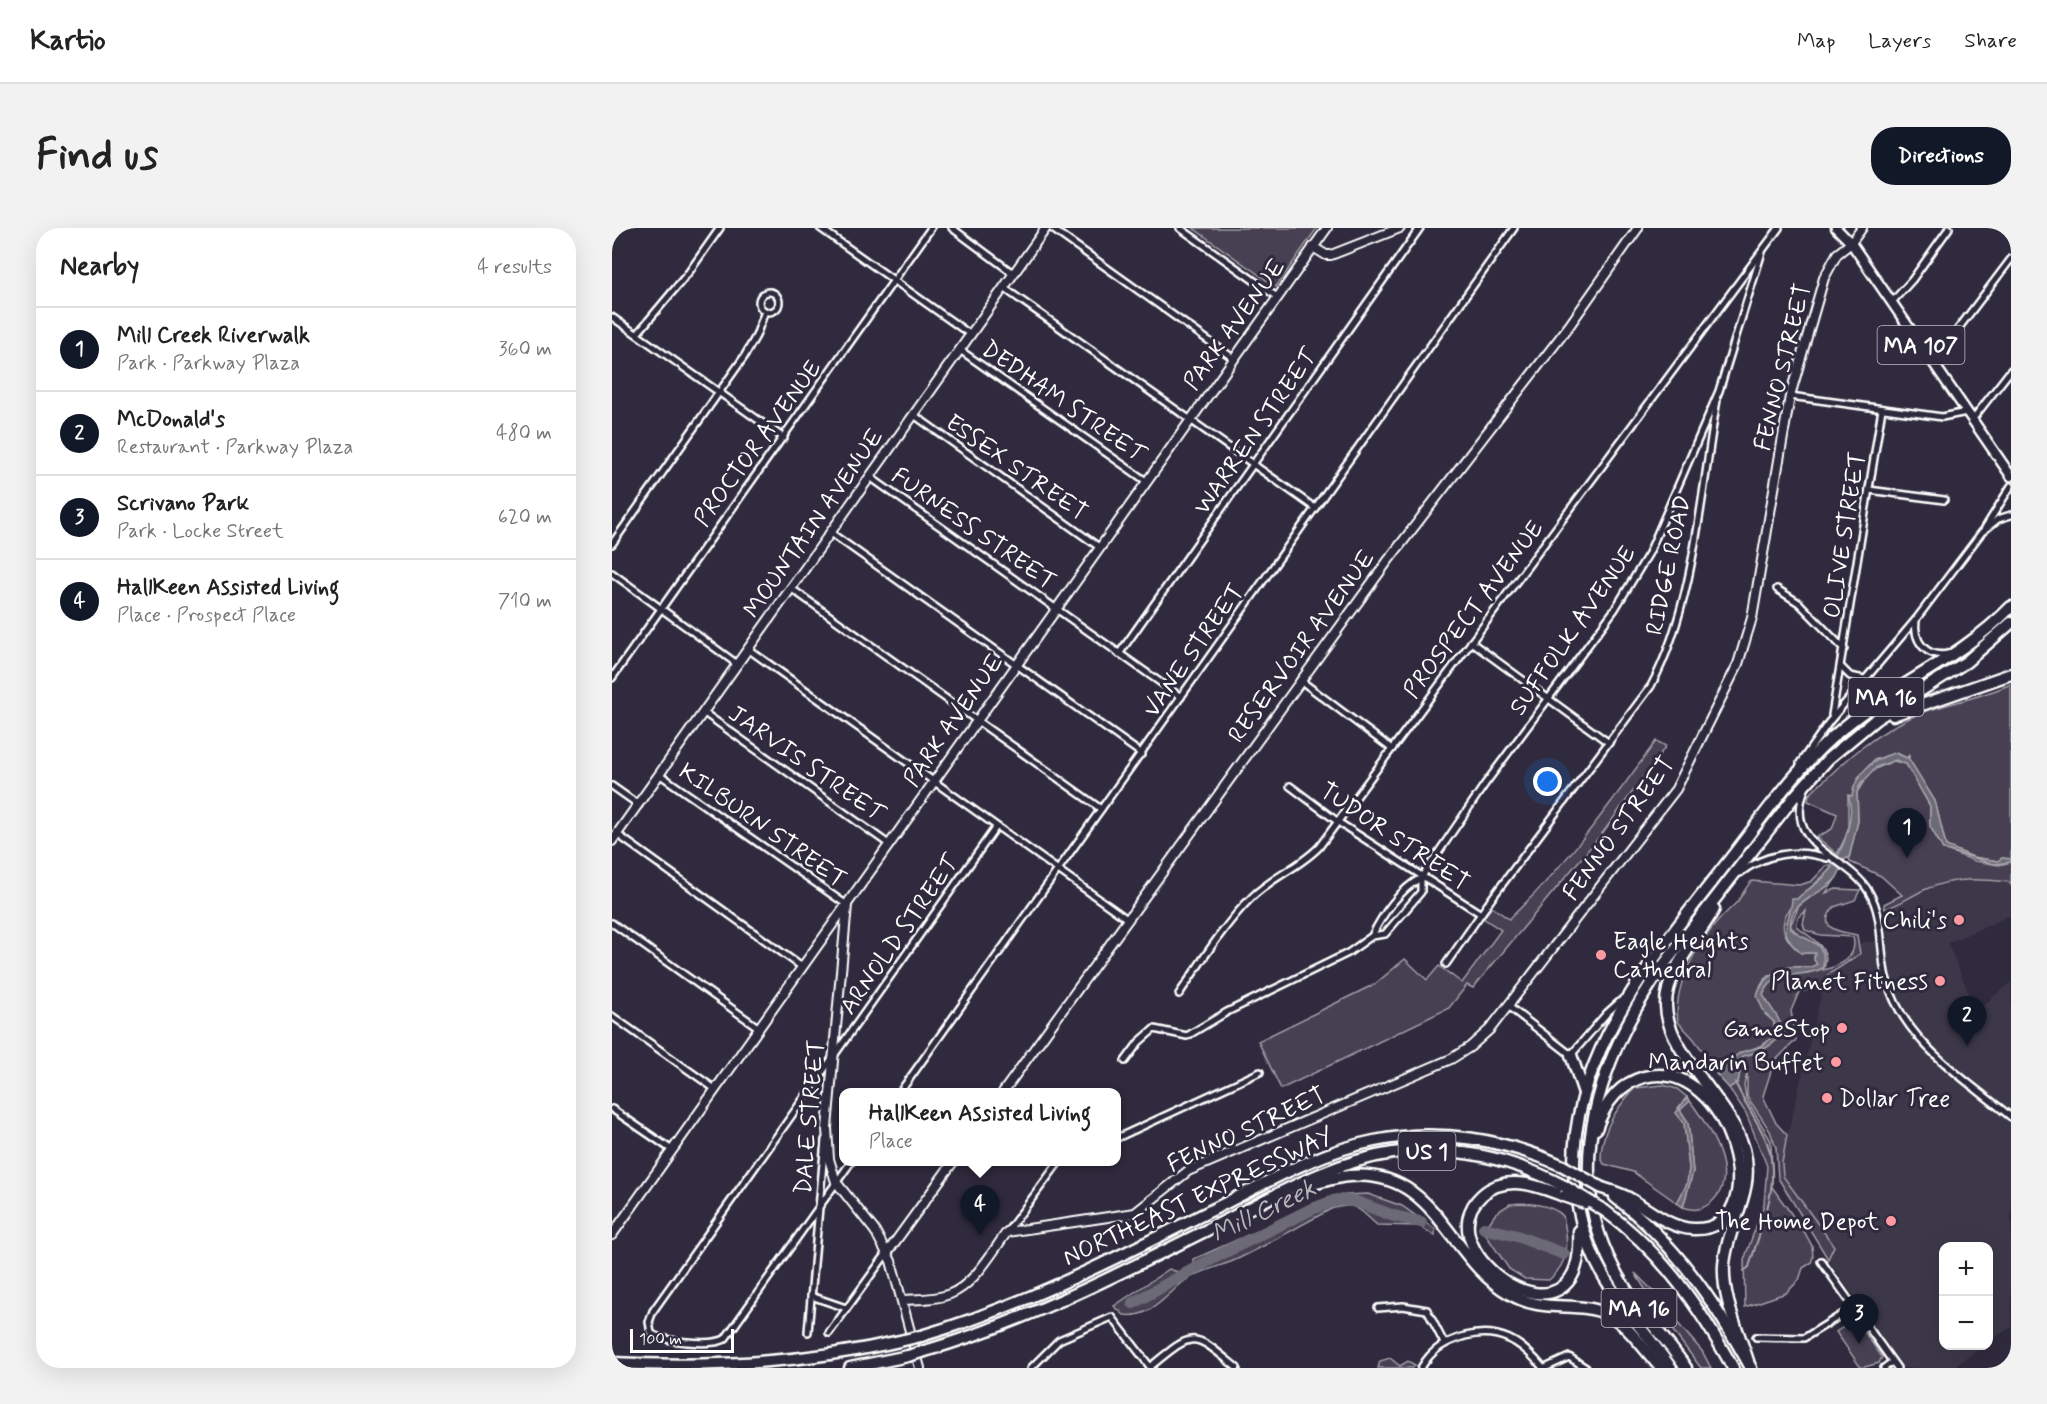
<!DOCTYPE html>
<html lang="en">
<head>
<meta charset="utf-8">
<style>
  :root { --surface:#fff; --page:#f2f2f2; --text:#222; --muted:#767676; --line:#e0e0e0; --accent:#111827 }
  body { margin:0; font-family:Mynerve,sans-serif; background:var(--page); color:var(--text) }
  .controls { position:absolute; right:18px; bottom:18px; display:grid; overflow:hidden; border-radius:12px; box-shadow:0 6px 24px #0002 }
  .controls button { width:54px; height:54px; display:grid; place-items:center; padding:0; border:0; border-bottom:2px solid var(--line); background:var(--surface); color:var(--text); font:30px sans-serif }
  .scale { position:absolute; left:18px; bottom:15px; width:104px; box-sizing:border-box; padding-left:6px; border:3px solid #fff; border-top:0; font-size:16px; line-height:21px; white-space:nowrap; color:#fff; -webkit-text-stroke:4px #2f2a3d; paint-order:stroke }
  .you { position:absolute; left:936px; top:554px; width:21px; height:21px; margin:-15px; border:4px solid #fff; border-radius:50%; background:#1a73e8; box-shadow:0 0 0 9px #1a73e833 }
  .badge { display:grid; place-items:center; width:39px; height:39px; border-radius:50%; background:var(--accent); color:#fff; font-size:20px; font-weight:700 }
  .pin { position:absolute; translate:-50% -50px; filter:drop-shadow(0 2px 3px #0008) }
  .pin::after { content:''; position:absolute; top:32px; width:21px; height:18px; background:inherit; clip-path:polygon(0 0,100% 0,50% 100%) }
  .popup { position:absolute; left:227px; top:860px; width:282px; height:78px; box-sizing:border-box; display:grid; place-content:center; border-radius:12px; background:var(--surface); filter:drop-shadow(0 2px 4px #0005); font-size:20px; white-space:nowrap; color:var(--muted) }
  .popup b { font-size:22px; color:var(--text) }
  .popup::after { content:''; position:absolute; left:50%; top:100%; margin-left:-12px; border:12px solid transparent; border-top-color:var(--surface) }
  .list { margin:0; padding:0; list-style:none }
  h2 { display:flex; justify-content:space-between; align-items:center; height:78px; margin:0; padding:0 24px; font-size:26px }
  h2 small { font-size:20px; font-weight:400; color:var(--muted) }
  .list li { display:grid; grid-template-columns:39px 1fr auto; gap:18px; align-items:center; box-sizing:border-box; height:84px; padding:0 24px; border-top:2px solid var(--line) }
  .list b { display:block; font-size:22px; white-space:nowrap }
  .list p { margin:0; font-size:20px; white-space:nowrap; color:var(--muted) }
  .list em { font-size:20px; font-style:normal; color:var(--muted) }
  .map { position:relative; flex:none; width:1399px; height:1140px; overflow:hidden; border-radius:24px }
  header { display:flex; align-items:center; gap:36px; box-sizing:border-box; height:84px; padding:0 30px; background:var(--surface); border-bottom:2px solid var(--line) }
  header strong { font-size:28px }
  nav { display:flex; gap:33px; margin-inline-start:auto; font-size:21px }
  .intro { display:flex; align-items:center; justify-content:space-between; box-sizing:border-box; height:144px; padding:0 36px }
  h1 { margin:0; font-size:42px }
  .button { padding:15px 27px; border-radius:24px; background:var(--accent); color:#fff; font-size:21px; font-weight:700 }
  main { display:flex; gap:36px; padding:0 36px }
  aside { flex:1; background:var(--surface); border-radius:24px; box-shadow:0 6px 24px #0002 }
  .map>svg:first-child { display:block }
</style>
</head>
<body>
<header>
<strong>Kartio</strong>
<nav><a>Map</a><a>Layers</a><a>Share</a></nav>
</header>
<div class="intro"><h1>Find us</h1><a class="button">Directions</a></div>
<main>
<aside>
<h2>Nearby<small>4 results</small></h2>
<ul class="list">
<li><span class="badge">1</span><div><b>Mill Creek Riverwalk</b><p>Park · Parkway Plaza</p></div><em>360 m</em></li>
<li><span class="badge">2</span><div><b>McDonald's</b><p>Restaurant · Parkway Plaza</p></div><em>480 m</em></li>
<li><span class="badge">3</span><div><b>Scrivano Park</b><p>Park · Locke Street</p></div><em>620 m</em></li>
<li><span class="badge">4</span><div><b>HallKeen Assisted Living</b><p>Place · Prospect Place</p></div><em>710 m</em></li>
</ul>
</aside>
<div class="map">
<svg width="1399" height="1140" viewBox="0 0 1399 1140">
  <rect width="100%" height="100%" fill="#2f2a3d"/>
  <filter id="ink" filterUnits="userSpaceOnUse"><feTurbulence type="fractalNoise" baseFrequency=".0167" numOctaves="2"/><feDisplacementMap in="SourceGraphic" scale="12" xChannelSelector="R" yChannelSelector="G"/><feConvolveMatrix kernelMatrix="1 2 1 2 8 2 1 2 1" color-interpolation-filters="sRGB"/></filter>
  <g filter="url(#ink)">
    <path fill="#3c3749" d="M1360 651 1398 654 1399 657V687L1336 715 1360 773 1367 781 1399 754V1099L1377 1114 1376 1018H1332V1118H1372L1340 1140H1292L1216 1031 1222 1018 1172 951 1170 931 1213 750 1248 726 1247 715 1276 712 1273 681 1331 655Z"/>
    <g fill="#464152" stroke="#a2a0a8" stroke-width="1.5" fill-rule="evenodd">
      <path d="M581 0H705L664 59Z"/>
      <path d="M1399 456V631L1390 630 1386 633 1361 629 1334 618 1323 573 1295 530 1285 525 1262 532 1247 549 1240 568H1236V604L1225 626 1205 609 1220 601 1225 586 1196 573 1197 567C1231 534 1266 501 1312 484 1341 474 1371 469 1399 456Z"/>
      <path d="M1044 513 1054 518 992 603 861 760 855 757 837 780 669 861 646 813 763 756 793 731 815 752 827 738 850 755 889 702 871 690 880 679 897 691C954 638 999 575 1044 513Z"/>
      <path d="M1281 533 1294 536 1318 578V598L1331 621 1363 633 1387 637 1399 634V657L1397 654C1368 651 1340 649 1312 662 1299 668 1287 677 1273 681L1272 676 1290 667 1269 648 1238 634 1237 630 1246 593 1245 564 1259 543Z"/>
      <path d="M1214 638 1218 637 1219 640C1199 665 1143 689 1189 725H1203L1202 730 1205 736C1198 742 1192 738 1183 739 1146 743 1135 769 1162 794V809C1144 824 1125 822 1105 842L1081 810 1066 794C1060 751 1093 703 1123 676 1130 669 1133 659 1140 653L1188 657 1200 653Z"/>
      <path d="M1224 650 1214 665 1224 661 1248 662 1243 672 1222 679C1202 703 1233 704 1245 707L1248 726 1216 747 1209 763 1204 760 1187 764 1179 783 1184 812 1162 834 1151 868 1164 895 1175 907 1170 935 1171 948 1222 1018 1216 1031 1166 950 1164 920 1158 903 1135 868V845L1132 856 1134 870 1159 913 1160 959 1193 1005 1200 1018 1201 1029 1199 1035 1191 1040 1187 1052 1174 1065 1133 1079 1132 1032 1152 976 1155 938 1134 885 1117 860 1126 854 1131 827 1143 823 1169 805 1151 767 1157 756 1165 751 1183 744 1196 745 1212 732 1178 698 1187 678ZM1194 683 1191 696 1193 702 1208 707 1241 709C1246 729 1229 738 1211 742 1222 721 1200 711 1185 699L1186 690Z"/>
      <path d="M1051 857 1065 861 1075 869 1066 880 1072 895 1077 940 1075 956 1065 975 1021 944 992 936 989 930C989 903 1005 879 1023 860Z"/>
      <path d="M1078 873C1095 896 1132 950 1097 976 1088 982 1082 983 1071 979L1081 944 1076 894 1068 882Z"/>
      <path d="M756 966 790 978 823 1001V1008L807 998 765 997C747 982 746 973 719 981 687 998 654 1018 621 1033 605 1039 589 1043 574 1052 555 1065 540 1091 512 1087L502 1078 557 1041 576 1047 582 1039 581 1031 589 1028 713 972 733 967Z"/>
      <path d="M898 976C913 974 940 976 951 988 957 1014 958 1034 937 1052L913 1051 897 1041 874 1007 873 1001 884 985Z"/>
      <path d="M1023 1045 1056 1078 1063 1092 1090 1123 1099 1140H1089L1052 1091Z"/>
      <path d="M1243 1091 1270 1129 1267 1135 1249 1140 1224 1104Z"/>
      <path d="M778 1130 788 1138 796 1133 803 1137 801 1140H766L768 1133Z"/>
    </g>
    <g fill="#6d6a77" stroke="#a7a6ad" stroke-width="1.5">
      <path d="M1283 525 1295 530 1297 527V531L1323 573 1334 618 1361 629 1386 633 1390 630 1399 631V634L1382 636 1331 621 1318 598V578L1294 536 1284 532 1265 539 1248 557 1245 564 1246 593 1237 630 1233 631C1230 637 1228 644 1225 649 1213 667 1174 672 1179 701 1194 715 1216 711 1211 740 1190 752 1163 738 1151 767L1166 790 1172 804C1161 818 1149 824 1131 828L1126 854 1117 860 1104 846 1105 842 1129 824 1151 818 1164 804 1162 794 1153 786 1145 768C1149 753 1162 743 1178 739 1187 737 1196 743 1205 736L1202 732 1203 725H1189C1162 703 1179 694 1180 671H1185C1193 662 1203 658 1211 650 1227 634 1245 590 1236 567L1240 568C1243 545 1262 530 1283 525Z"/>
      <path d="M1075 869 1078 873 1068 882 1076 894 1081 944 1071 979 1065 975 1075 956 1077 940 1072 895 1064 885Z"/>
    </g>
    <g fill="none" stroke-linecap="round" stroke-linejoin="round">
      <path stroke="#a7a6ad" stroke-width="2" d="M1123 854C1132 874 1145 892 1154 912 1171 954 1149 998 1137 1039L1132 1043"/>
      <g stroke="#6d6a77" stroke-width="12">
        <path d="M872 1000 905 1008 952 1026"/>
        <path d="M521 1075 609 1026 700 981 724 972 742 973 782 988 809 994"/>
      </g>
      <g stroke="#fff" stroke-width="10">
        <g id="street">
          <path d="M208 0 359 107"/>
          <path d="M340 0 402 46"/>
          <path d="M439 0 621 130"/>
          <path d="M568 0 665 69"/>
          <path d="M1395 0 1399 2"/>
          <path d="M392 60 703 280"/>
          <circle cx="157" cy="74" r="10"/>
          <path d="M1280 74 1300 52 1337 0"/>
          <path d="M0 89 172 210"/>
          <path d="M25 106 77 44 108 0"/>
          <path d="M348 122 534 253"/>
          <path d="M1321 134 1399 31"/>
          <path d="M1178 168 1330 189 1355 184"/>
          <path d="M302 187 487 319"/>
          <path d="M1360 192 1399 142"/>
          <path d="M258 249 569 469"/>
          <path d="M1257 262 1332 272"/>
          <path d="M1373 300 1399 258"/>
          <path d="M219 305 530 526"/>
          <path d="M0 316 132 129 144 108 153 83"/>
          <path d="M0 345 125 436"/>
          <path d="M180 361 489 581"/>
          <path d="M1165 361 1187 375 1232 421"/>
          <path d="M1304 392C1301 413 1314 430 1336 426"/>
          <path d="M859 414 997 515"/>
          <path d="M136 421 515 691"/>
          <path d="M507 426 808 0"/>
          <path d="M1229 439 1238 448 1252 451"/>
          <path d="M0 450 319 0"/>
          <path d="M688 452 780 521"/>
          <path d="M91 484 278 617"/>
          <path d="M1220 487 1270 181"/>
          <path d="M1188 535 1217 494 1305 390 1370 304 1386 291 1399 287"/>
          <path d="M47 546 235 677"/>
          <path d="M0 558 27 577"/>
          <path d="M678 558 726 594 869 686"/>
          <path d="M1193 561C1170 620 1235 626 1257 664 1272 689 1267 721 1274 749 1290 813 1351 849 1399 889"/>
          <path d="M5 606 190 739"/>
          <path d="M1128 645C1153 626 1185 620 1215 630"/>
          <path d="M0 695 147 800"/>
          <path d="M760 708C770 687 788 661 809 650L873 556 1003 381 1037 325 1107 163 1150 24"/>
          <path d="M834 736 880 670 1039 458C1083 376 1089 264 1105 172"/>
          <path d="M567 766C588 736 614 694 640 669 660 649 688 639 707 619L1167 0"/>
          <path d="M896 778 959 827 995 785 1014 768"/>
          <path d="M0 788 103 861"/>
          <path d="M513 833 527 814 542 801 575 808 615 784 736 725 760 708 773 706 809 664V650"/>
          <path d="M288 864 902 0"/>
          <path d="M0 881 60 922"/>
          <path d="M505 910 648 844"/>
          <path d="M239 934 113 1111C100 1118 50 1114 39 1105L37 1094 41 1083 384 599"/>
          <path d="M395 1004 447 934"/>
          <path d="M1209 1033 1285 1140"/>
          <path d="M199 1068 234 1080"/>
          <path d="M766 1080 791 1078 815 1082 832 1115"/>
          <path d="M196 1104 213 912"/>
          <path d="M217 1105 275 1025"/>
          <path d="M1144 1109 1192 1110 1242 1079"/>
          <path d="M538 1139C583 1102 580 1103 625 1140"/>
          <path d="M419 1140 447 1112 500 1089 539 1140"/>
          <path d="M809 1140C820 1121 833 1114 853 1108 887 1099 910 1114 931 1140"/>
          <path d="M933 1140 957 1129 974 1140"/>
          <path d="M1272 1140 1280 1134"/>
        </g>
      </g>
      <g stroke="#fff" stroke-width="12">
        <g id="secondary">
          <path d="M701 19 714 27H719L788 0"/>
          <path d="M0 613 434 0"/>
          <path d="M235 677 215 900 217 931 224 954 263 1003 279 1033 308 1140"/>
          <path d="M391 864 775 334 957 98 1026 0"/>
          <path d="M0 1007 715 0"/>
          <path d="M275 1025 341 934"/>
          <path d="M291 1072C306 1071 323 1072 338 1066 362 1057 380 1024 395 1004L523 985 576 943 839 831 858 819 878 801 1064 561 1126 436 1140 390 1178 168 1212 50 1225 26 1239 15 1250 0"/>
        </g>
      </g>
      <g stroke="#fff" stroke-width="13">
        <path id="primary" d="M1224 0 1239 15 1399 248"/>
      </g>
      <g stroke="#fff" stroke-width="15">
        <g id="highway">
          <path d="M1281 487 1399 446"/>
          <path d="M1102 681C1086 711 1053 743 1054 778 1055 825 1119 874 1132 921 1144 964 1115 996 1112 1037 1110 1070 1126 1102 1136 1133"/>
          <path d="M959 827 972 865"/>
          <path d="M984 901C992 877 1007 856 1032 849 1118 827 1167 1005 1081 1001 1058 1000 1039 983 1020 972 1011 966 1000 963 990 960"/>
          <path d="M697 957C710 954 723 949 737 948 825 940 835 1030 898 1066 931 1086 965 1072 995 1086 1016 1096 1033 1123 1049 1140"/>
          <path d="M952 968C927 958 894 945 870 967 807 1024 975 1136 967 1003"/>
          <path d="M1003 969C1063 1015 1103 1074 1139 1140"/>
          <path d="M993 983C1050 1024 1088 1080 1121 1140"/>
          <path d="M309 1108C413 1078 507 1028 604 980 654 955 705 924 762 913 826 900 892 911 951 938"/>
          <path d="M313 1123C416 1093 509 1045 605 997 661 969 718 934 781 925 841 917 899 930 952 958"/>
          <path d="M0 1135C98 1140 196 1135 292 1112"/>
          <path d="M238 1140 296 1128"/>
          <path d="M1059 1140C1019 1083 980 1052 966 979 940 844 1042 729 1118 631 1153 586 1186 537 1231 500 1286 454 1347 432 1399 379"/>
          <path d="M1074 1140C1051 1106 1021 1078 1002 1041 948 940 989 827 1050 739L1182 569 1216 531 1264 491 1354 434 1399 395"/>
        </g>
      </g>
      <use href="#street" stroke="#2f2a3d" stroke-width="5"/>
      <use href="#secondary" stroke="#2f2a3d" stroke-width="8"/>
      <use href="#primary" stroke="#2f2a3d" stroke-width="8"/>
      <use href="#highway" stroke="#2f2a3d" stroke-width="10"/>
      <g stroke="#fff" stroke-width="15" stroke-linecap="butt">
        <g id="highway-bridge">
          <path d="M951 938 990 960"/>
          <path d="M952 958 993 983"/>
          <path d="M952 968 973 975"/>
          <path d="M292 1112 309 1108"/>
          <path d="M296 1128 313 1123"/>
        </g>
      </g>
      <use href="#highway-bridge" stroke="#2f2a3d" stroke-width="10"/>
    </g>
  </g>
  <g fill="#ff9aa2" stroke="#2f2a3d" stroke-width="2">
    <circle cx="1347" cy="692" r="6"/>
    <circle cx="989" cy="727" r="6"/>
    <circle cx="1328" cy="753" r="6"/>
    <circle cx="1230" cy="800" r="6"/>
    <circle cx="1224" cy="834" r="6"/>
    <circle cx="1215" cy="870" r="6"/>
    <circle cx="1279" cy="993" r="6"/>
  </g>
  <g text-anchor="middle" stroke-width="6" stroke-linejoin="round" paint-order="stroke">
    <g fill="#2f2a3d" stroke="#c1bfc5" stroke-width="1.5">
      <rect x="1265.5" y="98" width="87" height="38" rx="4.5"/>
      <rect x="1236.5" y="450" width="75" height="38" rx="4.5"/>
      <rect x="786.5" y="904" width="57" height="38" rx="4.5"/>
      <rect x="989.5" y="1061" width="75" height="38" rx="4.5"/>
    </g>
    <g font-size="22" font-weight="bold" fill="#fff">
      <text x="1309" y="125">MA 107</text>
      <text x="1274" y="477">MA 16</text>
      <text x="815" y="931">US 1</text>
      <text x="1027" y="1088">MA 16</text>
    </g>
    <g font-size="24" fill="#fff" stroke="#2f2a3d">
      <text transform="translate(622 96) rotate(-54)" y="8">PARK AVENUE</text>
      <text transform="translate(1170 139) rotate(-76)" y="8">FENNO STREET</text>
      <text transform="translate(452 173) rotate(35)" y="8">DEDHAM STREET</text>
      <text transform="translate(643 203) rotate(-55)" y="8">WARREN STREET</text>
      <text transform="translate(145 215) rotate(-54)" y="8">PROCTOR AVENUE</text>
      <text transform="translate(405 239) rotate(35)" y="8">ESSEX STREET</text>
      <text transform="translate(201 295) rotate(-55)" y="8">MOUNTAIN AVENUE</text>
      <text transform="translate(362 300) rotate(35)" y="8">FURNESS STREET</text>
      <text transform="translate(1232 307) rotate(-81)" y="8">OLIVE STREET</text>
      <text transform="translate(1056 337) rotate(-78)" y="8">RIDGE ROAD</text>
      <text transform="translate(861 381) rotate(-53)" y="8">PROSPECT AVENUE</text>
      <text transform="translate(960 402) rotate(-55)" y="8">SUFFOLK AVENUE</text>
      <text transform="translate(689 418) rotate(-54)" y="8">RESERVOIR AVENUE</text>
      <text transform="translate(581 422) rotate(-55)" y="8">VANE STREET</text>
      <text transform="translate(341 492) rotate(-55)" y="8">PARK AVENUE</text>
      <text transform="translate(195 535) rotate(35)" y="8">JARVIS STREET</text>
      <text transform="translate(151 597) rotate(35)" y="8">KILBURN STREET</text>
      <text transform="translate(1006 600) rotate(-54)" y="8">FENNO STREET</text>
      <text transform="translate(783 608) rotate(34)" y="8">TUDOR STREET</text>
      <text transform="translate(287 706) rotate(-55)" y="8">ARNOLD STREET</text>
      <text transform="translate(197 889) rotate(-85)" y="8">DALE STREET</text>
      <text transform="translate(634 901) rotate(-25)" y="8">FENNO STREET</text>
      <text transform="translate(586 968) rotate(-25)" y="8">NORTHEAST EXPRESSWAY</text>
    </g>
    <g font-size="24" fill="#fff" stroke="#2f2a3d" text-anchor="end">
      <text x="1335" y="700">Chili's</text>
      <text x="1001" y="721" text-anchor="start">Eagle Heights<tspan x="1001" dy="28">Cathedral</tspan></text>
      <text x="1316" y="761">Planet Fitness</text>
      <text x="1218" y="808">GameStop</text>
      <text x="1212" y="842">Mandarin Buffet</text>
      <text x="1227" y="878" text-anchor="start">Dollar Tree</text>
      <text x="1267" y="1001">The Home Depot</text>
    </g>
    <g font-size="26" font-style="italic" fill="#b6b4bb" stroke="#2f2a3d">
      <text transform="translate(651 982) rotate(-26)" y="9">Mill Creek</text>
    </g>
  </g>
</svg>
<div class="controls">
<button>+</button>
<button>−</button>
</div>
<div class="scale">100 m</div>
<div class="you"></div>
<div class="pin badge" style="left:1295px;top:630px">1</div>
<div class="pin badge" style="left:1355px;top:818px">2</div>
<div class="pin badge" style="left:1247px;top:1116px">3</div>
<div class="pin badge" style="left:368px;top:1007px">4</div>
<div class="popup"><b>HallKeen Assisted Living</b>Place</div>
</div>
</main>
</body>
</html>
